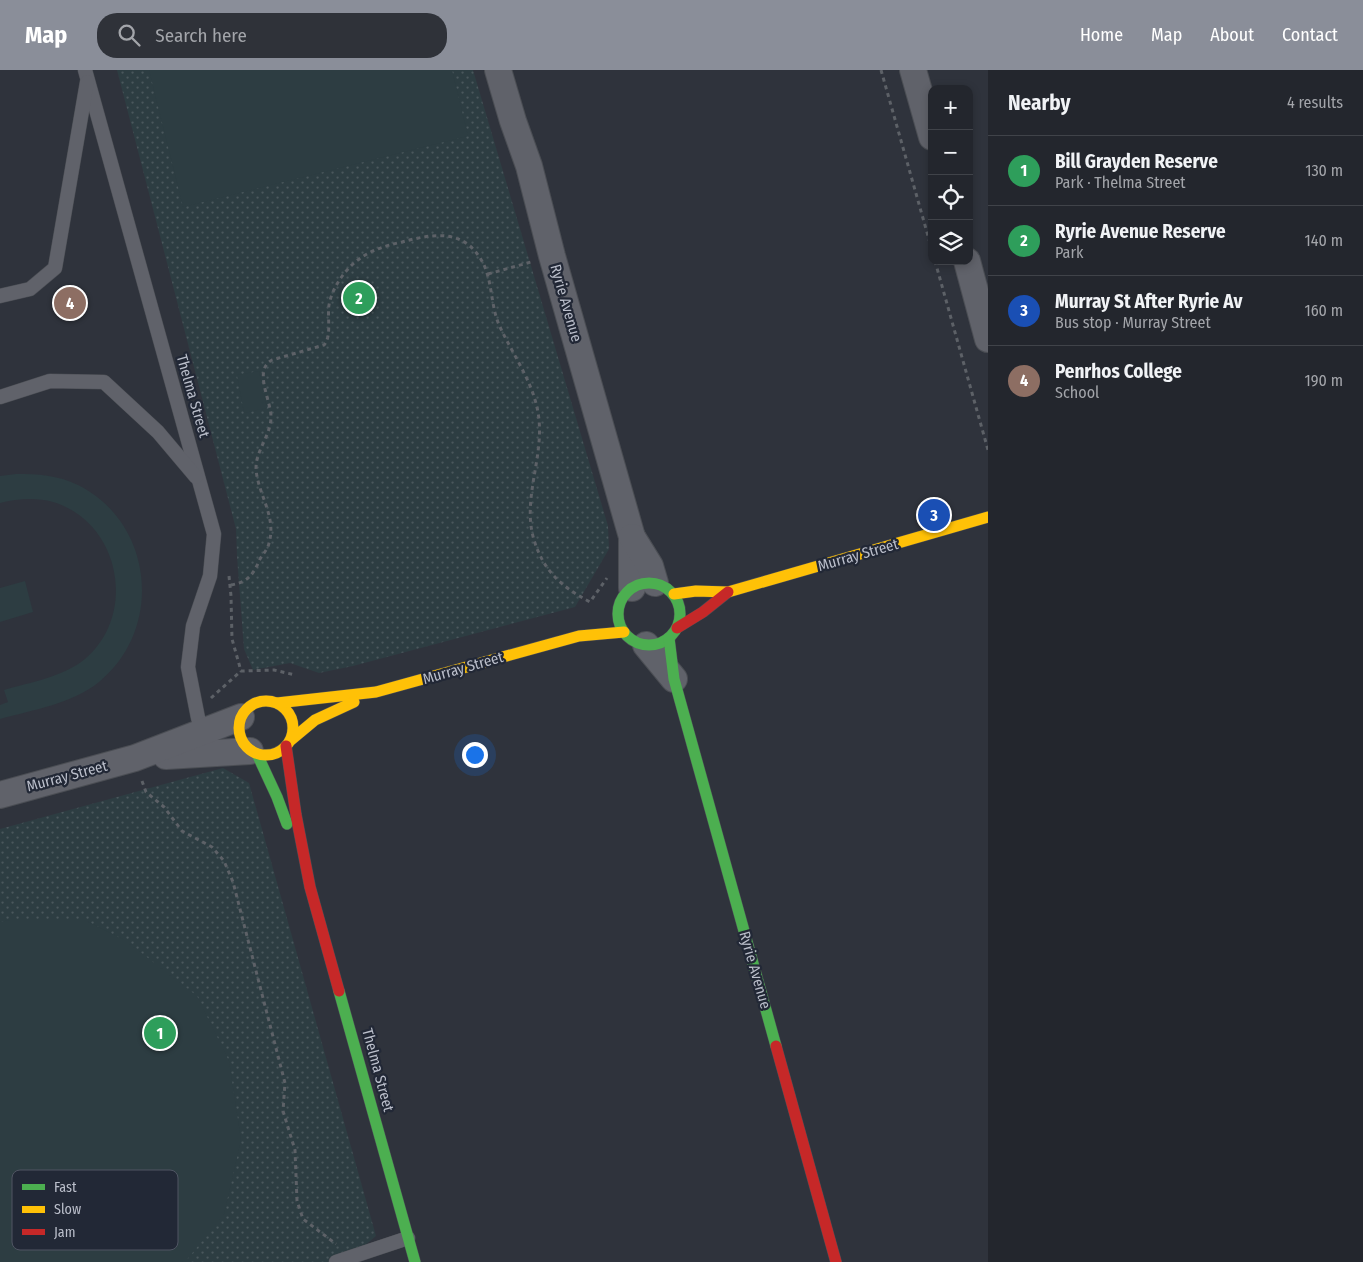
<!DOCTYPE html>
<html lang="en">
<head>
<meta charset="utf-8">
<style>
  :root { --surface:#23262d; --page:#2f3239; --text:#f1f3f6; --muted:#a3a5aa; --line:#404349; --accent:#8a8e99 }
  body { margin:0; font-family:"Fira Sans Condensed",sans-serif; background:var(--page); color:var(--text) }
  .controls { position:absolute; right:15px; top:15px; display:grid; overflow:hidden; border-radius:10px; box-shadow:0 2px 8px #0003 }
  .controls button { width:45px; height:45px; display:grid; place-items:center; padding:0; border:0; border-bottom:1px solid var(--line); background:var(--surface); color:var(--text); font:25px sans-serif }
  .you { position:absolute; left:474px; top:684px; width:18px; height:18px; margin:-12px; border:4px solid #fff; border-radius:50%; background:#1a73e8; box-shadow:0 0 0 8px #1a73e833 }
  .badge { display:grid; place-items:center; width:32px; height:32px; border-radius:50%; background:var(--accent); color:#fff; font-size:16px; font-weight:700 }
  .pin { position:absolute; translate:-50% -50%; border:2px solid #fff; box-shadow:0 1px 5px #0006 }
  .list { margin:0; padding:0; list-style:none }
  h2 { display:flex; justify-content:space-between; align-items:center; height:65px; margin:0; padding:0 20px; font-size:21px }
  h2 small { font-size:16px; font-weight:400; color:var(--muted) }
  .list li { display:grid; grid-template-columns:32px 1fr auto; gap:15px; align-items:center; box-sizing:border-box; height:70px; padding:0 20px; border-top:1px solid var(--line) }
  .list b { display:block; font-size:19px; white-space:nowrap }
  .list p { margin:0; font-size:16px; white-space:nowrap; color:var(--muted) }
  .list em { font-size:16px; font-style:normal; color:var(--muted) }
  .icon { flex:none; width:28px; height:28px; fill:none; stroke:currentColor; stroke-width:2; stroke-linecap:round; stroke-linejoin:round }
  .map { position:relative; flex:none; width:988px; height:1192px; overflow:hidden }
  header { display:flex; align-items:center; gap:30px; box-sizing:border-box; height:70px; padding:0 25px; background:var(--accent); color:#fff }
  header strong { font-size:24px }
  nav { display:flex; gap:28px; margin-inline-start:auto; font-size:18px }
  .search { width:350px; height:45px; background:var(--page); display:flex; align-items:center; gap:12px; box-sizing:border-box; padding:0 18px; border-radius:20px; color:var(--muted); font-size:19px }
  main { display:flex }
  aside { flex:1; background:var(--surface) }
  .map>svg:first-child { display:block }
</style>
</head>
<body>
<header>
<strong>Map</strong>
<div class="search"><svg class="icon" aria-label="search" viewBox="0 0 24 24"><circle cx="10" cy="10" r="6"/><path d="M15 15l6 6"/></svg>Search here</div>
<nav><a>Home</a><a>Map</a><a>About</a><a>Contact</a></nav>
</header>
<main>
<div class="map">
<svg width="988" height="1192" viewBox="0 0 988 1192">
  <defs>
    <pattern id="park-dots" width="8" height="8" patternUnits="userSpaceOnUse" patternTransform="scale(1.25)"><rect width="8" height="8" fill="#2d3d42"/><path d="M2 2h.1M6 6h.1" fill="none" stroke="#4a575c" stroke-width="1.8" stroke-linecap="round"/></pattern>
  </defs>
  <rect width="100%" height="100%" fill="#2f333c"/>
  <g fill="url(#park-dots)">
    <path d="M117 0H473L608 456 609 479 575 537 353 596 319 603 290 593 253 600 244 579 237 486 236 459Z"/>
    <path d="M223 698 249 713 376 1166 345 1192H0V759Z"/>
  </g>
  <g fill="#2d3d42">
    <path d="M149 0H452L468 66 183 137Z"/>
    <path d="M259 301 267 338 244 343 237 305Z"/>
    <path d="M16 404C37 404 58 405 78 415 154 453 164 559 99 612 72 634 32 640 0 649V635L8 632 4 620C31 612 63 607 85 589 138 544 120 452 53 432 35 427 17 429 0 433V406Z"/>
    <path d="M25 511 33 542 0 552V518Z"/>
    <path d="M10 850H85L126 871 197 926 229 991 241 1070 224 1144 185 1192H0V852Z"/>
  </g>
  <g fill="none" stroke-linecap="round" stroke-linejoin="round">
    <g stroke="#4b4e54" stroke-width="15">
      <g id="lane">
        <path d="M85 0 214 464 210 506 193 556 188 597 198 648 205 662"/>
        <path d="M0 226 30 219 55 198 87 12"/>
        <path d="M0 327 50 311 104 312 158 362 196 407"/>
        <path d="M336 1192 408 1168"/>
      </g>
    </g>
    <g stroke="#4b4e54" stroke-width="28">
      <g id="street">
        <path d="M498 0 513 51 529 96 552 186 632 467V518"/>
        <path d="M913 0 932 67"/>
        <path d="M967 191 988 269"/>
        <path d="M632 467 650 496 655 513"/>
        <path d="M646 575 674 609"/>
        <path d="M166 686 250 681"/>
        <path d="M0 725 135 688 241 647"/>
      </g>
    </g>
    <g stroke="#4b4e54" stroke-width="12">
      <g id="fast">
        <circle cx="649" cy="544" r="31"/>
        <path d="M669 568 674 609 776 976"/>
        <path d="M257 684 277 727 287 754"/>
        <path d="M339 921 415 1192"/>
      </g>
    </g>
    <g stroke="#4b4e54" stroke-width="12">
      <g id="slow">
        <path d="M674 524 696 521 728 522 988 447"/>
        <circle cx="266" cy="658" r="27"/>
        <path d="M277 633 376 622 579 566 624 562"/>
        <path d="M291 670 315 650 354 632"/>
      </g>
    </g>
    <g stroke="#4b4e54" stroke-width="12">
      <g id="jam">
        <path d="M677 558 703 542 728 522"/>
        <path d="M286 676 296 745 310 817 339 921"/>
        <path d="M776 976 836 1192"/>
      </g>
    </g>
    <g stroke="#5d6167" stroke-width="3" stroke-dasharray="4 4" stroke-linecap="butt">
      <path d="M881 0 932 180"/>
      <path d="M935 191 988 380"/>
      <path d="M488 204 531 192"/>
      <path d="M229 506 231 526 232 569 241 601 274 600 295 605"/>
      <path d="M231 515C248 512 253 505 260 489 263 484 268 479 269 473 277 446 257 423 256 398 256 380 271 365 271 347 271 330 253 300 272 290L324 275C332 266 327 247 329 235 332 219 342 204 354 193 368 181 384 176 402 172 428 165 459 158 478 185 494 206 489 234 500 257 514 287 536 316 539 350 543 390 522 430 534 470 544 502 562 517 590 532L607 508"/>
      <path d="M211 628 241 601"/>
      <path d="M142 711 146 722 164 737 182 761 212 777 224 791 233 812 285 1013 283 1041 295 1080 297 1131 303 1149 336 1174"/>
    </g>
    <use href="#lane" stroke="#60626a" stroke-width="14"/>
    <use href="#street" stroke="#60626a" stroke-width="26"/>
    <use href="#fast" stroke="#4caf50" stroke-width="11"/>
    <use href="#slow" stroke="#ffc107" stroke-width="11"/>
    <use href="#jam" stroke="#c62828" stroke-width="11"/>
  </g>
  <g text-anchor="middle" stroke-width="4.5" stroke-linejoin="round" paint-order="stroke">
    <g font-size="15" fill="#bbbfcb" stroke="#222836">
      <text transform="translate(566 233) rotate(74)" y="5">Ryrie Avenue</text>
      <text transform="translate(193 326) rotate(74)" y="5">Thelma Street</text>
      <text transform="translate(858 485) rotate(-16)" y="5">Murray Street</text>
      <text transform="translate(463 598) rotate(-16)" y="5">Murray Street</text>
      <text transform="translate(67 706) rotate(-15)" y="5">Murray Street</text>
      <text transform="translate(755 900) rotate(74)" y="5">Ryrie Avenue</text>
      <text transform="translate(378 1000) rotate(75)" y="5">Thelma Street</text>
    </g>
  </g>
  <rect x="12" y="1100" width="166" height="80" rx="8" fill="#222836" stroke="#505563" stroke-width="1"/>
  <rect x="22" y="1114" width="23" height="6" fill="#4caf50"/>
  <rect x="22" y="1136" width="23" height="7" fill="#ffc107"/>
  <rect x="22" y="1159" width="23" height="6" fill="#c62828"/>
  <g font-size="14" fill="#bbbfcb">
    <text x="54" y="1122">Fast</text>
    <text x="54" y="1144">Slow</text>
    <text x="54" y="1167">Jam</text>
  </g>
</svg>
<div class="controls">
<button>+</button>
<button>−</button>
<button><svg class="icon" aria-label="locate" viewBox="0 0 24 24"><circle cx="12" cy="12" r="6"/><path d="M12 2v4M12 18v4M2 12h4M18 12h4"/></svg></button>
<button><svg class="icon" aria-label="layers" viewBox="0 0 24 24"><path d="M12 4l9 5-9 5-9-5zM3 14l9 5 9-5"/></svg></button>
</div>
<div class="you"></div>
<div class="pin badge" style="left:160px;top:963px;background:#2e9e5b">1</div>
<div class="pin badge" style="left:359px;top:228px;background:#2e9e5b">2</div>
<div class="pin badge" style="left:934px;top:445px;background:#1a4fb4">3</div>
<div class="pin badge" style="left:70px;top:233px;background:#8d6e63">4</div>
</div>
<aside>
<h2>Nearby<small>4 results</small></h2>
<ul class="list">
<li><span class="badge" style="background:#2e9e5b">1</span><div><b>Bill Grayden Reserve</b><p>Park · Thelma Street</p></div><em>130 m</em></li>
<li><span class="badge" style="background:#2e9e5b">2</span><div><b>Ryrie Avenue Reserve</b><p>Park</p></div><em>140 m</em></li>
<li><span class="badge" style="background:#1a4fb4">3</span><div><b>Murray St After Ryrie Av</b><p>Bus stop · Murray Street</p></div><em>160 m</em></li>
<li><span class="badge" style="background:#8d6e63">4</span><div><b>Penrhos College</b><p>School</p></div><em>190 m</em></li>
</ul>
</aside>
</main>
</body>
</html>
